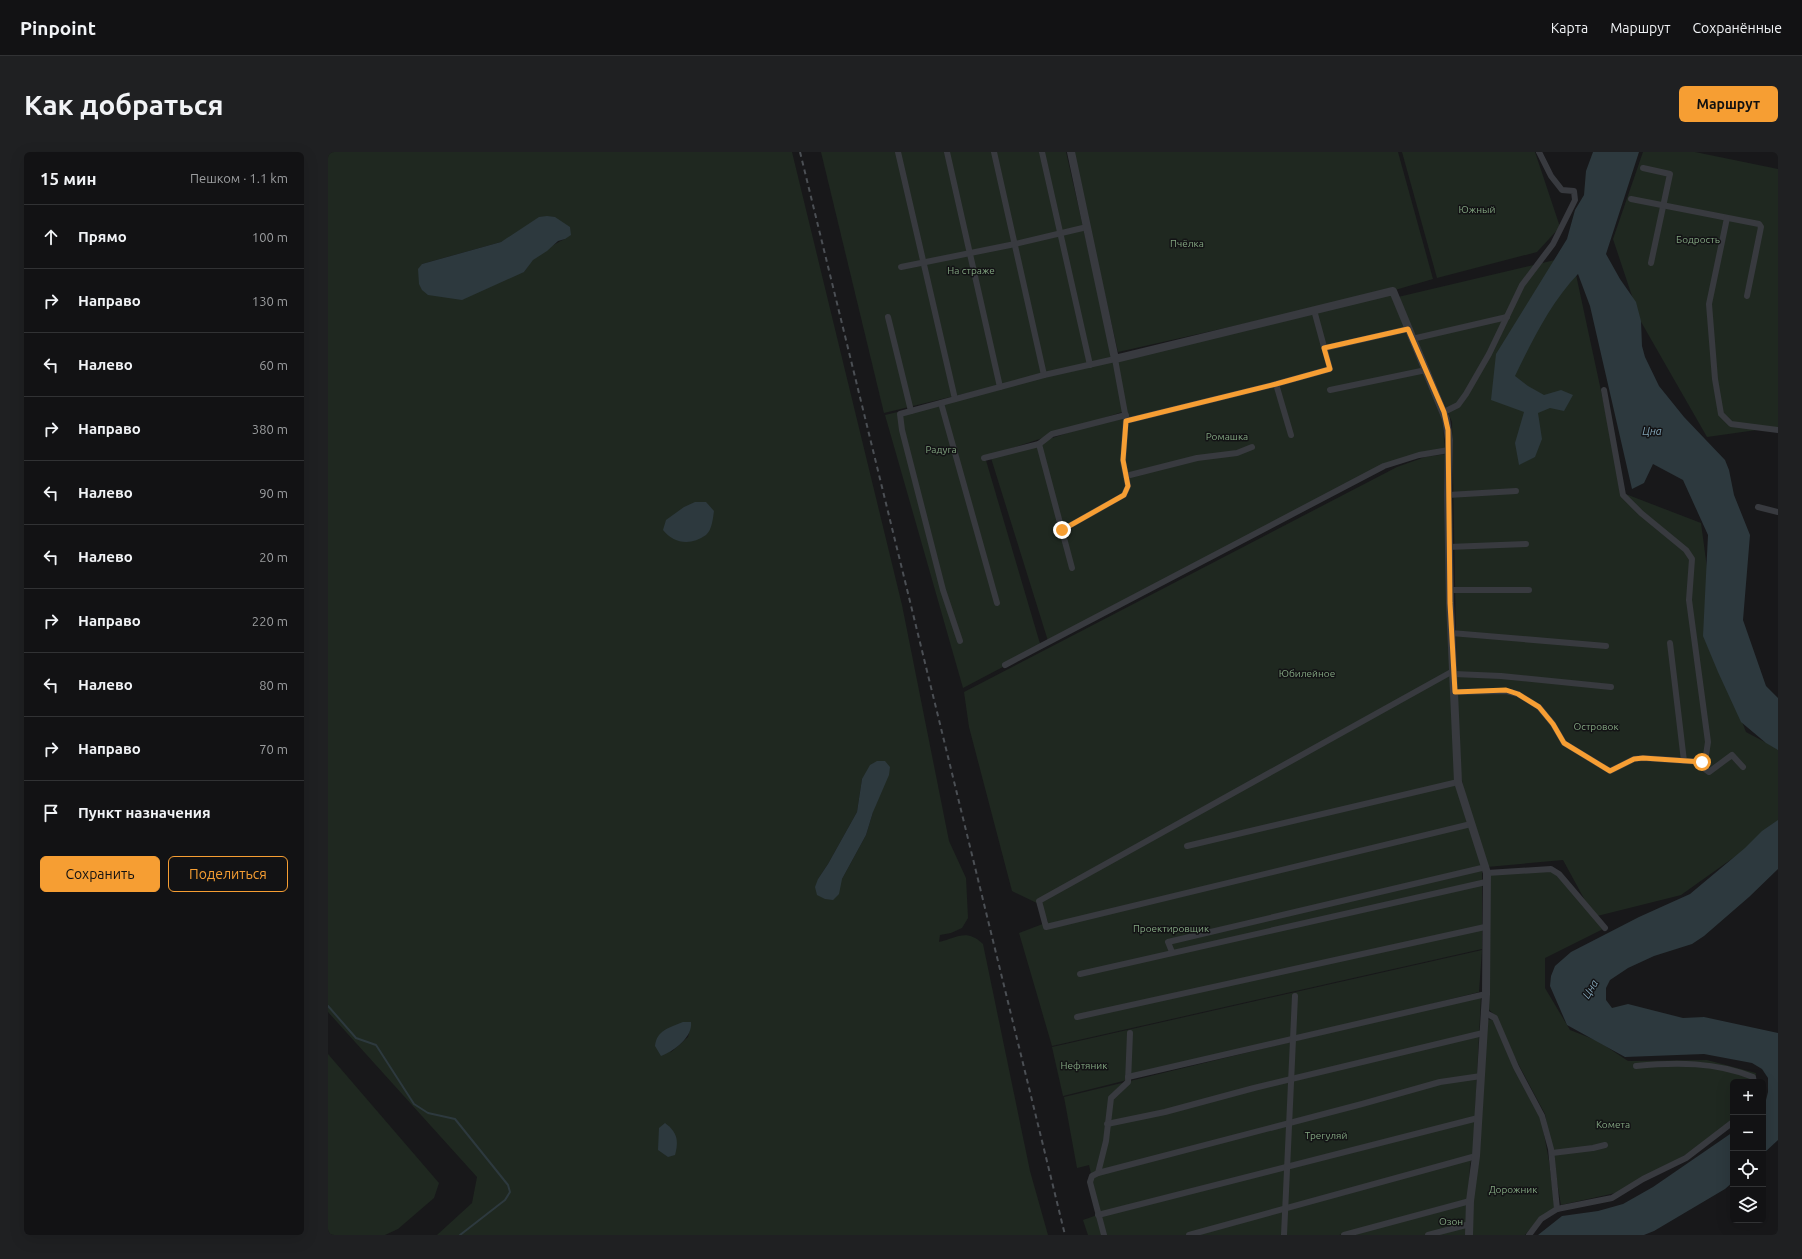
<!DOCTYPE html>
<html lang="ru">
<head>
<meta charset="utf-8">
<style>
  :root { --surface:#121214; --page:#1f2022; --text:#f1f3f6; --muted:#9c9ea0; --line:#313234; --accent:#f69e33 }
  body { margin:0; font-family:Ubuntu,sans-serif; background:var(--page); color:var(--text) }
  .controls { position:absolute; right:12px; bottom:12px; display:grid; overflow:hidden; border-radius:6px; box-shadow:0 4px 16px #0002 }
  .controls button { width:36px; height:36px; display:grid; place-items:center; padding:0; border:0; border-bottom:1px solid var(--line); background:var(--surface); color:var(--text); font:20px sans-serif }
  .stop { position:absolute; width:12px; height:12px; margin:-9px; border:3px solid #f69e33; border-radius:50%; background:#fff }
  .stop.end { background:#f69e33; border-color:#fff; box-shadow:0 1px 4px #0008 }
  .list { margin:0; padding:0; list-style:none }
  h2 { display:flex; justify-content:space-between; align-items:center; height:52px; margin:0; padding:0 16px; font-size:17px }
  h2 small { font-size:13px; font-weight:400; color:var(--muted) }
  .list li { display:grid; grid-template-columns:26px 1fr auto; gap:12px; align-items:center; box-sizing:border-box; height:64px; padding:0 16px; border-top:1px solid var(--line) }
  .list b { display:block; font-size:15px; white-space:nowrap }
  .list em { font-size:13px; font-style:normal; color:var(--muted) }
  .actions { display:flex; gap:8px; padding:12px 16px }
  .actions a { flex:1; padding:9px 0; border:1px solid var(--accent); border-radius:6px; text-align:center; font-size:14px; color:var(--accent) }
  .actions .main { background:var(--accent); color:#111 }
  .icon { flex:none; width:22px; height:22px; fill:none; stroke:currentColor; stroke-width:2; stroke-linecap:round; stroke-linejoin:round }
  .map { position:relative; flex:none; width:1450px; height:1083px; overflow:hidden; border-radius:6px }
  header { display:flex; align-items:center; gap:24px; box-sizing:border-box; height:56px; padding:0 20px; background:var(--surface); border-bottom:1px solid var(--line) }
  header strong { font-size:19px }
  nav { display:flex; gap:22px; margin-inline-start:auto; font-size:14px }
  .intro { display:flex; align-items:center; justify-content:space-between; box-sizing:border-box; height:96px; padding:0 24px }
  h1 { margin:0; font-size:28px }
  .button { padding:10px 18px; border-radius:6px; background:var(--accent); color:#111; font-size:14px; font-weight:700 }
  main { display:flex; gap:24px; padding:0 24px }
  aside { flex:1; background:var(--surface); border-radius:6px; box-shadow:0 4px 16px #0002 }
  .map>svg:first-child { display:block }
</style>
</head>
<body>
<header>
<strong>Pinpoint</strong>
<nav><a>Карта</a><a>Маршрут</a><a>Сохранённые</a></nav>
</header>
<div class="intro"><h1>Как добраться</h1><a class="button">Маршрут</a></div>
<main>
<aside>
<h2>15 мин<small>Пешком · 1.1 km</small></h2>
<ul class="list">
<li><svg class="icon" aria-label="ahead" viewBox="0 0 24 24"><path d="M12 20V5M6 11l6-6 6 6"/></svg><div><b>Прямо</b></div><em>100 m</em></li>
<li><svg class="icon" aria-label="right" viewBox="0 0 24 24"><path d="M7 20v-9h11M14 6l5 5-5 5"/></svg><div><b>Направо</b></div><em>130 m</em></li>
<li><svg class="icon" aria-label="left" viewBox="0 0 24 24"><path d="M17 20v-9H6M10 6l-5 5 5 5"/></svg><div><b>Налево</b></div><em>60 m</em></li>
<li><svg class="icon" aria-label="right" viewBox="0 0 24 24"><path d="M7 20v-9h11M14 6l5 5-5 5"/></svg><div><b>Направо</b></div><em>380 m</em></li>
<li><svg class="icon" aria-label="left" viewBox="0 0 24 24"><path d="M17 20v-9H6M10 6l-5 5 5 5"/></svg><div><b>Налево</b></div><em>90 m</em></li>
<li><svg class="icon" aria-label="left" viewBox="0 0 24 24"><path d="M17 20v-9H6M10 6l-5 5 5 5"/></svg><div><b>Налево</b></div><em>20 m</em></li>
<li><svg class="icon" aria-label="right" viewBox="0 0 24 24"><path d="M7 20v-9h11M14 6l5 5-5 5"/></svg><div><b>Направо</b></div><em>220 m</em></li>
<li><svg class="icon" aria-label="left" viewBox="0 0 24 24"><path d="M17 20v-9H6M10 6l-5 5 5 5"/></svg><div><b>Налево</b></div><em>80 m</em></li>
<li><svg class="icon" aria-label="right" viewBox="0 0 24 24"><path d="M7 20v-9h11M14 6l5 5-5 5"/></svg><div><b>Направо</b></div><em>70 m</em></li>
<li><svg class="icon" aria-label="arrive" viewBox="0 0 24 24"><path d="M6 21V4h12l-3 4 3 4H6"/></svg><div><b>Пункт назначения</b></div></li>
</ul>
<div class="actions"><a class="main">Сохранить</a><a>Поделиться</a></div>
</aside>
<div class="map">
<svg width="1450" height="1083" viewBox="0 0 1450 1083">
  <rect width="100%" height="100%" fill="#18181a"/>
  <g fill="#1f2820" fill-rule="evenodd">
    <path d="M0 0H464L574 453 621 689 638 726 640 766 634 776 623 781 612 783 611 790C629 786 638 776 655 792L702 1019 720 1083H109L144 1051 149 1025 0 860ZM186 83 237 87C231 89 211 102 205 107 202 110 199 116 196 120L94 112 173 90ZM534 627 545 660 538 683 514 727H490L500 712 529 660ZM363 871 360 885 342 901Z"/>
    <path d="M493 0H738L785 206 556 261Z"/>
    <path d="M744 0H1070L1105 127 1067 138 790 200Z"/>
    <path d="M1074 0H1207L1232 75 1209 100 1109 126Z"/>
    <path d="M1315 0H1367L1450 17V275L1379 285 1312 168 1285 87Z"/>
    <path d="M1244 104 1295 341 1373 371 1392 513 1418 580 1450 597V674L1353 743 1265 765 1275 777 1217 806V836L1242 878 1270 889 1300 909 1379 908 1428 921 1427 930H1405V971L1402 975 1301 1038 1233 1053 1217 962 1178 889 1168 864 1159 856 1161 722 1228 719 1265 763 1235 708 1159 715 1137 642 1133 624 1129 536 1124 270 1070 145Z"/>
    <path d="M1062 140 1114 265 1117 297 1067 311 720 489 663 306 798 262 794 260 657 305 713 495 635 536 557 263 785 209Z"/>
    <path d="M1118 302 1128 632 1154 709V797L724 894 691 781 720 770 713 753 684 739 641 575 636 540 1069 315 1097 305Z"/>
    <path d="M1154 798 1151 840 735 944 724 895Z"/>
    <path d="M1153 844 1145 1002 1142 1012 1140 1047 1011 1083H760L755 1068 772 1062 761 1013 749 1016 736 945Z"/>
    <path d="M1166 867 1213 966 1221 1009 1227 1056 1211 1066 1197 1083H1143L1158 868Z"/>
    <path d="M0 902 111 1031 106 1046 70 1077 57 1083H0Z"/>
    <path d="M1141 1051 1139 1083H1019Z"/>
  </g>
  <g fill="#2d393e">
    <path d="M1265 0H1311L1278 102 1292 127 1308 150 1313 169 1314 194 1317 205 1331 234 1356 265 1397 308 1401 318 1406 343 1422 383 1415 468 1438 534 1450 546V598L1438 591 1413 570 1390 520 1375 484 1380 383 1355 328 1325 312 1316 331 1304 337 1262 154 1250 122C1223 150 1204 189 1187 224L1200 234 1216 243 1233 238 1245 243 1236 259 1222 256 1210 261 1214 287 1207 305 1191 313 1187 291 1196 260 1163 248 1168 202 1239 87 1247 58 1256 43 1258 19Z"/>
    <path d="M219 64 227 65 242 75 243 83 237 87 230 89 219 99 205 108 196 120 134 148 100 143 94 138 91 132 90 117 94 112 173 90 211 65Z"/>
    <path d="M367 350H378L386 359C385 366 384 378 378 383 363 394 346 392 335 378L338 368 356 355Z"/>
    <path d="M549 609H557L562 615 561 623 545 660 538 683 514 727 511 742 505 748 497 747 489 743 487 735 490 727 500 712 529 660 534 627 542 613Z"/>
    <path d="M1450 668V717L1421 745 1376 784 1364 792 1326 804 1300 816 1282 828 1278 836V848L1284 856 1300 852 1355 866 1376 865 1450 881V988L1435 1002V952L1438 948 1440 940V926L1434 917 1424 911 1376 902 1297 905 1239 873 1222 834 1223 824 1227 814 1243 800 1311 765 1362 742 1417 696 1434 679Z"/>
    <path d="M355 870H363C365 885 346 899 333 904L327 894C329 878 341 876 355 870Z"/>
    <path d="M337 971C349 980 351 988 347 1003L340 1005 330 998 331 976Z"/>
    <path d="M1405 980V1030L1397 1037 1326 1079 1316 1083H1210L1234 1064 1270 1059 1295 1052 1325 1035Z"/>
  </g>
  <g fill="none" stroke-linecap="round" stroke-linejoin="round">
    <path stroke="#2d393e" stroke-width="2" d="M0 854 28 886 48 893 86 952 100 961 127 967 180 1033 182 1040 177 1048 132 1083"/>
    <g stroke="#383a3f" stroke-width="6">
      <path d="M570 0 627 247"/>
      <path d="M619 0 672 235"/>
      <path d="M666 0 716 223"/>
      <path d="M714 0 762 213"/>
      <path d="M1315 16 1342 22 1323 111"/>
      <path d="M1303 47 1431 72 1433 75 1419 144"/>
      <path d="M1399 66 1381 152 1387 227 1393 262 1403 272 1450 278"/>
      <path d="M573 115 687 92 759 75"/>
      <path d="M560 165 583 259"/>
      <path d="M1084 187 1179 165"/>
      <path d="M997 196 1080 177"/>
      <path d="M948 232 963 283"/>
      <path d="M1002 238 1098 218"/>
      <path d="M613 251 669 451"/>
      <path d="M1116 260 1130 253 1138 242 1161 202 1194 133 1225 92 1247 48 1246 39 1234 38 1223 24 1211 0"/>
      <path d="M798 269 948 232 1002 217 986 158"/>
      <path d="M711 292 724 282 798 263"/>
      <path d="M656 306 711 292 744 416"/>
      <path d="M798 324 869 306 909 301 924 295"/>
      <path d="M1120 343 1188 339"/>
      <path d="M1430 355 1450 360"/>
      <path d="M1120 395 1198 392"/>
      <path d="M1122 438H1201"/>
      <path d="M1123 481 1278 494"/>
      <path d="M632 489 615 438 574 278 572 262 716 223 787 207 798 267 795 309 800 334 796 343 734 378"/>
      <path d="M1342 491 1356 609"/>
      <path d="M677 513 1056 314 1091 303 1121 298"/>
      <path d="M1125 519 711 749 718 775 1143 672"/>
      <path d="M1126 522 1173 524 1283 535"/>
      <path d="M1127 540 1178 539 1190 542 1211 555 1225 572 1236 591 1282 619 1306 607 1315 606 1374 610 1378 603 1380 590 1361 448 1364 407 1358 398 1313 361 1295 343 1276 238"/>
      <path d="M1374 610 1377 617 1381 620 1404 603 1415 615"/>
      <path d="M859 694 1130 630"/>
      <path d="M1159 721 1223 717 1231 722 1277 776"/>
      <path d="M844 800 840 790 1158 715"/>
      <path d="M752 822 1158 730"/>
      <path d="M1156 860 1167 866 1188 915 1214 964 1223 997 1229 1057"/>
      <path d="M749 865 1157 775"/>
      <path d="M802 881 800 930 783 946 778 989 770 1021 1034 952 1112 930 1153 924"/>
      <path d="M1308 914C1348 910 1388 910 1425 925L1426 930"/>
      <path d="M800 925 1158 842"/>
      <path d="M779 972 837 960 926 936 1155 881"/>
      <path d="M1224 1001 1265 996 1277 993"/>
      <path d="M770 1021 764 1024 762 1030 776 1083"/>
      <path d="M770 1063 1150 966"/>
      <path d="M861 1083 1148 1004"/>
      <path d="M956 1083 967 844"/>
      <path d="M1016 1083 1142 1049"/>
      <path d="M1100 1083 1142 1072"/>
      <path d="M1201 1083 1213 1067 1229 1057 1284 1046 1315 1027 1358 1006 1405 970"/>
    </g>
    <path stroke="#383a3f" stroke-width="8" d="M743 0 787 207 1065 139 1118 267 1121 288 1120 343 1122 451 1130 630 1159 721 1158 842 1148 1004 1142 1049 1141 1083"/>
    <path stroke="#4b4f54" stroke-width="2" stroke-dasharray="5 4" stroke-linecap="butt" d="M472 0 737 1083"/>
  </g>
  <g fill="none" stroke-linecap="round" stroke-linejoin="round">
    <path stroke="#f69e33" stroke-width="5" d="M734 378 796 343 800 334 795 308 798 269 948 232 1002 217 996 196 1080 177 1116 260 1120 278 1122 451 1127 540 1178 538 1190 542 1211 555 1225 572 1236 591 1282 619 1306 607 1315 606 1374 610"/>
  </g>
  <g text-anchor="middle" stroke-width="3" stroke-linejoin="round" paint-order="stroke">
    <g font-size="10" fill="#82a580" stroke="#131315">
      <text x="1149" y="61">Южный</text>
      <text x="1370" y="91">Бодрость</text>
      <text x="859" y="95">Пчёлка</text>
      <text x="643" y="122">На страже</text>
      <text x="899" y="288">Ромашка</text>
      <text x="613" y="301">Радуга</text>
      <text x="979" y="525">Юбилейное</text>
      <text x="1268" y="578">Островок</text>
      <text x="843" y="780">Проектировщик</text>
      <text x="756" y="917">Нефтяник</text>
      <text x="1285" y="976">Комета</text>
      <text x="998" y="987">Трегуляй</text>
      <text x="1185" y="1041">Дорожник</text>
      <text x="1123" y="1073">Озон</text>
    </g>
    <g font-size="11" font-style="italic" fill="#80a3b5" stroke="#131315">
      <text x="1324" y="283">Цна</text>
      <text transform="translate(1262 837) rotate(-59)" y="4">Цна</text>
    </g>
  </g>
</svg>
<div class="controls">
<button>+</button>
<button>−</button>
<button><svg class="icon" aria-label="locate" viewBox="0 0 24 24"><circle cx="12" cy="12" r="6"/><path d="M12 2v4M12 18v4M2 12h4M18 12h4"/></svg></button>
<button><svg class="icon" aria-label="layers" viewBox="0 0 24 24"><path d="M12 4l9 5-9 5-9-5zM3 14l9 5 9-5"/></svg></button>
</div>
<div class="stop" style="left:1374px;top:610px"></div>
<div class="stop end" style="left:734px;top:378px"></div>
</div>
</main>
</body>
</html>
